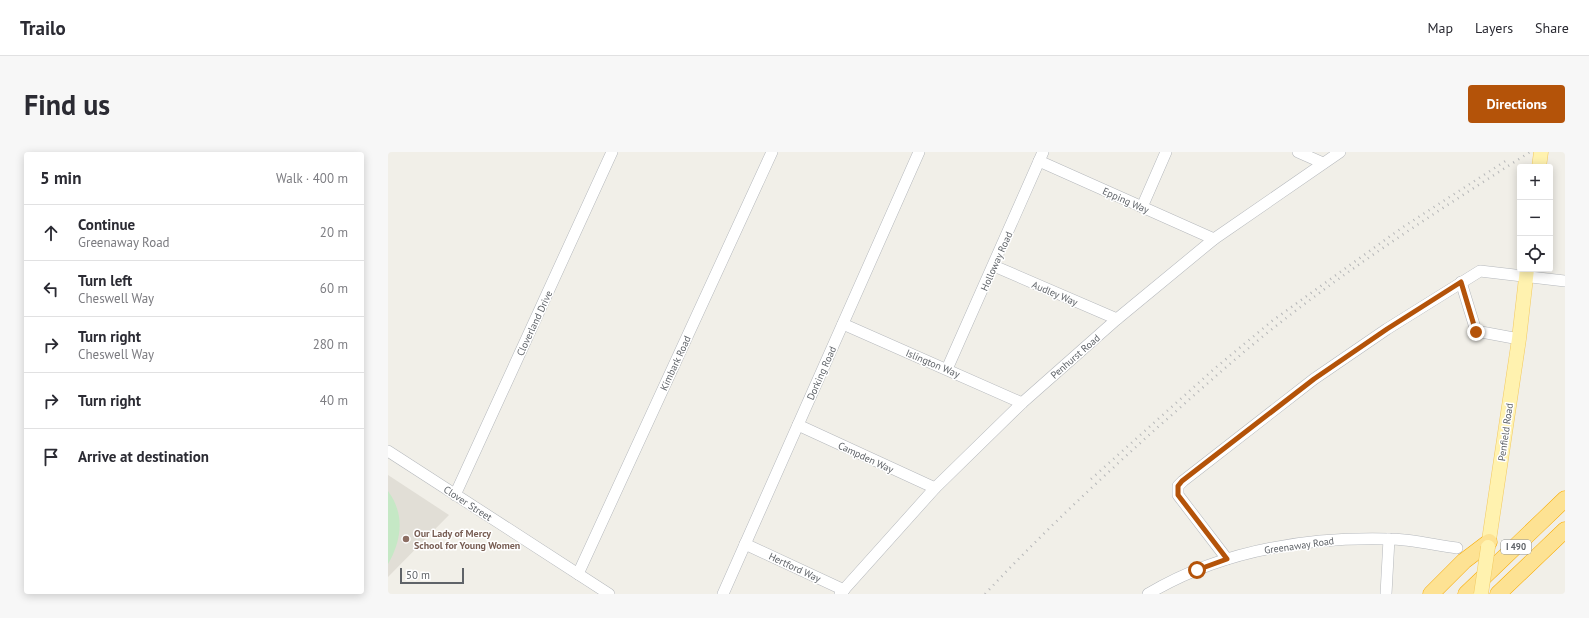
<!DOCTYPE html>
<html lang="en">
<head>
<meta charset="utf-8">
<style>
  :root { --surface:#fff; --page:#f7f7f7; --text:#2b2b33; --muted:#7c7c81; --line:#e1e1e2; --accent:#b45309 }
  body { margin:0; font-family:"PT Sans",sans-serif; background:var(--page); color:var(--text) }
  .controls { position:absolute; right:12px; top:12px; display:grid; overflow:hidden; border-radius:4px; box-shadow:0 2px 10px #0003 }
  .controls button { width:36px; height:36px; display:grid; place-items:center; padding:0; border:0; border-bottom:1px solid var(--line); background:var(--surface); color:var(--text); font:20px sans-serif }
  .scale { position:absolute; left:12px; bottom:10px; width:64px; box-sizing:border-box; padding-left:4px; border:2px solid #5f6368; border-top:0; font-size:11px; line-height:14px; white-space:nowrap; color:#5f6368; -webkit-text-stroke:3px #fff; paint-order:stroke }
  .stop { position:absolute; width:12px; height:12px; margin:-9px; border:3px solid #b45309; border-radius:50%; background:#fff }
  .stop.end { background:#b45309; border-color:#fff; box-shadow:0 1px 4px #0008 }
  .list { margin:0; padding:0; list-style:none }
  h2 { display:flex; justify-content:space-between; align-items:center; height:52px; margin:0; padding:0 16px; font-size:17px }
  h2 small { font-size:13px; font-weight:400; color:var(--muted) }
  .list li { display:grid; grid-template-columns:26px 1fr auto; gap:12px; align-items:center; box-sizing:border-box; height:56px; padding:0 16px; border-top:1px solid var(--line) }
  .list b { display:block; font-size:15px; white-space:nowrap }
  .list p { margin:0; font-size:13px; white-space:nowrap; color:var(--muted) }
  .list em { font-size:13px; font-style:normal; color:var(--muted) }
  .icon { flex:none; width:22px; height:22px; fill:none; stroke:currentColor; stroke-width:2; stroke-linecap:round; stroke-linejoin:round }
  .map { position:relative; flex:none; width:1177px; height:442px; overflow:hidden; border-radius:4px }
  header { display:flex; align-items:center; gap:24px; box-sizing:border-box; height:56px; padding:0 20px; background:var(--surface); border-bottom:1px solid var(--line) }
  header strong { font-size:19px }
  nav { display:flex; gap:22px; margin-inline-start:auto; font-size:14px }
  .intro { display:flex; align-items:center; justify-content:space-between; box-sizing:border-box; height:96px; padding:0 24px }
  h1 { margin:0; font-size:28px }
  .button { padding:10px 18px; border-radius:4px; background:var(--accent); color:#fff; font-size:14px; font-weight:700 }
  main { display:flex; gap:24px; padding:0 24px }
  aside { flex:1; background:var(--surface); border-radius:4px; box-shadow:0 2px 10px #0003 }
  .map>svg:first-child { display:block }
</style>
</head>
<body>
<header>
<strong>Trailo</strong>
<nav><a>Map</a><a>Layers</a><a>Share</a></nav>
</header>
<div class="intro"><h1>Find us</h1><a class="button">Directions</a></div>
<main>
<aside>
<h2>5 min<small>Walk · 400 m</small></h2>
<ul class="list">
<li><svg class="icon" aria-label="ahead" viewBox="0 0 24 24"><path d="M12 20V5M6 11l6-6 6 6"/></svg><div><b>Continue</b><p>Greenaway Road</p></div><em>20 m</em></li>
<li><svg class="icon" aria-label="left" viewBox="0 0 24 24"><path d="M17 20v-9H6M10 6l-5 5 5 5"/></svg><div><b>Turn left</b><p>Cheswell Way</p></div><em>60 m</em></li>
<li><svg class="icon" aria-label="right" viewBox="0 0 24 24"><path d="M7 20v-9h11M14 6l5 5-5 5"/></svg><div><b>Turn right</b><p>Cheswell Way</p></div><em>280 m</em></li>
<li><svg class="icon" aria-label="right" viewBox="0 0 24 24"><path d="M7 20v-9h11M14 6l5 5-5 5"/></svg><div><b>Turn right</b></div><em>40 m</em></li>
<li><svg class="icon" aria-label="arrive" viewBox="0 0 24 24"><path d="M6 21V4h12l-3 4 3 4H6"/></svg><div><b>Arrive at destination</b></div></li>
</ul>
</aside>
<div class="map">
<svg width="1177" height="442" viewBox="0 0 1177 442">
  <rect width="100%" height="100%" fill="#f1efe8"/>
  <path fill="#e1ded6" d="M0 323 61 363 0 425Z"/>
  <path fill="#c5e8c5" d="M0 339C17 362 14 388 0 412Z"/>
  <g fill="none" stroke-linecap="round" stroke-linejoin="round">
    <g stroke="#b5b8bc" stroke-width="12">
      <g id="minor">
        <path d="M910 0 935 11"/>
        <path d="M651 9 826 87"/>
        <path d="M754 55 778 0"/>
        <path d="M606 114 729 167"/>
        <path d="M1073 130 1088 179 1131 187"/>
        <path d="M455 172 634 251"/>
        <path d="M559 217 655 0"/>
        <path d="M410 273 547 336"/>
        <path d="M0 299 221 442"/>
        <path d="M67 343 224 0"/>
        <path d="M357 392 456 438"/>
        <path d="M839 407 790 343V334L795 329 926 227 999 177 1092 119 1177 129"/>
        <path d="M190 422 384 0"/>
        <path d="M335 442 531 0"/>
        <path d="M452 442 547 336 634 251 729 167 826 87 952 0"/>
        <path d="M760 442C832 399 917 385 1000 387 1023 387 1046 393 1069 396"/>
        <path d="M998 442 1001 387"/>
      </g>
    </g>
    <g stroke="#f2c960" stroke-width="15">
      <g id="major">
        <path d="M1151 15 1153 0"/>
        <path d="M1100 395 1131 187 1139 117"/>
      </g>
    </g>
    <g stroke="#f9ab00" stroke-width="17">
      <g id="highway">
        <path d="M1043 442 1076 409 1101 390"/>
        <path d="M1078 442 1177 347"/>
        <path d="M1110 442 1177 378"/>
      </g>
    </g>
    <use href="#minor" stroke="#fff" stroke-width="11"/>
    <use href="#major" stroke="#fff2af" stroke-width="14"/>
    <use href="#highway" stroke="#fde293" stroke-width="16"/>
    <g stroke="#b6b7b8" stroke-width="2.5" stroke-dasharray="1 5" stroke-linecap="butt">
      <path d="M703 327 826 217 884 169 1015 75 1119 8"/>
      <path d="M597 442C652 383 710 329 770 275 809 241 847 206 888 174 969 110 1056 55 1142 0"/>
    </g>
    <g stroke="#f2c960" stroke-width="15" stroke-linecap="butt">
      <path id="major-bridge" d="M1093 442 1100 395"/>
    </g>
    <use href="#major-bridge" stroke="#fff2af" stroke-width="14"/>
  </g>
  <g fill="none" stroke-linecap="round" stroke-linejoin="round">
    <path stroke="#b45309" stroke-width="5" d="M809 418 839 407 790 343V334L794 329 926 227 999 177 1073 130 1088 180"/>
  </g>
  <circle fill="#8d6e63" stroke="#fff" stroke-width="1.5" cx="18" cy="387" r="4"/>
  <g text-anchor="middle" stroke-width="3" stroke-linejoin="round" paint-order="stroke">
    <rect fill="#fff" stroke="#8f9295" stroke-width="1" x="1113" y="388" width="30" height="14" rx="3"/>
    <g font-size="9" font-weight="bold" fill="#5f6368">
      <text x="1128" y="398">I 490</text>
    </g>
    <g font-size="10" fill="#5f6368" stroke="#fff">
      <text transform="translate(738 48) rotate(24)" y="4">Epping Way</text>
      <text transform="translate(608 109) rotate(-66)" y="4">Holloway Road</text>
      <text transform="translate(667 141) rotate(23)" y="4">Audley Way</text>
      <text transform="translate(146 171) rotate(-65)" y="4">Cloverland Drive</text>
      <text transform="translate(687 204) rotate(-41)" y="4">Penhurst Road</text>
      <text transform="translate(287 211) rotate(-65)" y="4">Kimbark Road</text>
      <text transform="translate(545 211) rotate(23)" y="4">Islington Way</text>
      <text transform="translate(433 221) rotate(-66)" y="4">Dorking Road</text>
      <text transform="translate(1117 280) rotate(-82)" y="4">Penfield Road</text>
      <text transform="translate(478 305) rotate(25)" y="4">Campden Way</text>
      <text transform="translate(80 351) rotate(33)" y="4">Clover Street</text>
      <text transform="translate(911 393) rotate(-8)" y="4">Greenaway Road</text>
      <text transform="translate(407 415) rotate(25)" y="4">Hertford Way</text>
    </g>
    <g font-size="10" font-weight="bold" fill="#785e54" stroke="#fff" text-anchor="start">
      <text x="26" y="385">Our Lady of Mercy<tspan x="26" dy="12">School for Young Women</tspan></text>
    </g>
  </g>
</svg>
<div class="controls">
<button>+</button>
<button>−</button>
<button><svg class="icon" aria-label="locate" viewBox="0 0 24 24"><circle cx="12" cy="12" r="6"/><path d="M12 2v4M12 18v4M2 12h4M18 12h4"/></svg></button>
</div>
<div class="scale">50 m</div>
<div class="stop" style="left:809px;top:418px"></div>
<div class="stop end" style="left:1088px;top:180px"></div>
</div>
</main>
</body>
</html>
